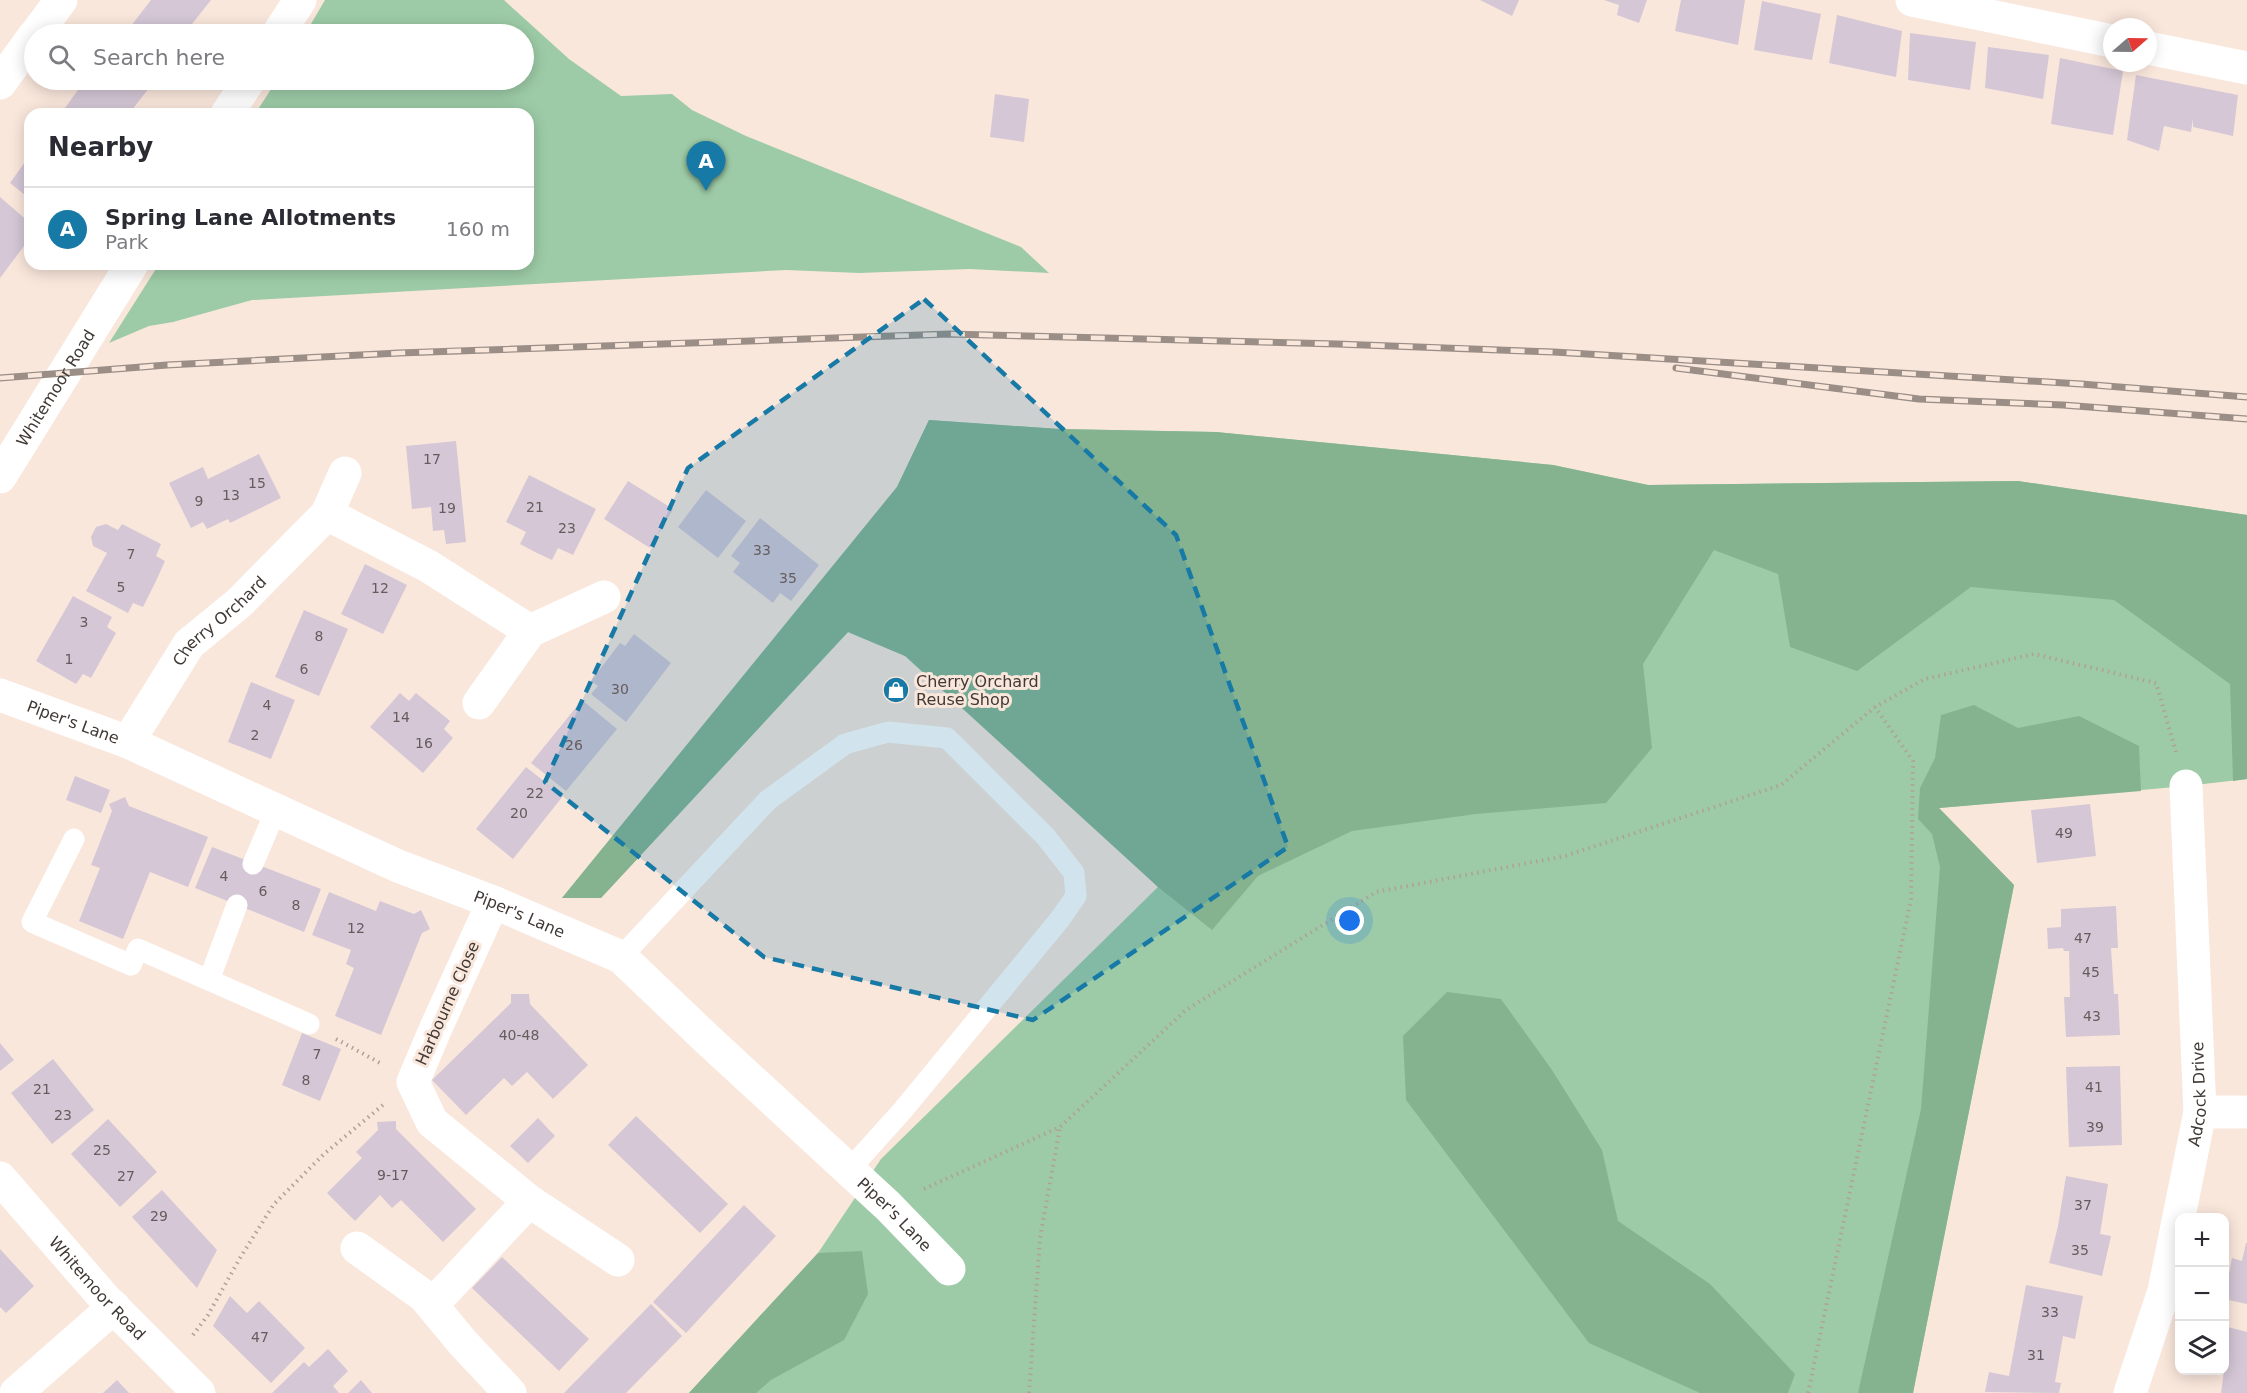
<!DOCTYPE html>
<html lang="en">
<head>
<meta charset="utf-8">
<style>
  :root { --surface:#fff; --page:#f2f2f3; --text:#2b2b33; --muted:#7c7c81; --line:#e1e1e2; --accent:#1779a5 }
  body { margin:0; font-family:"DejaVu Sans",sans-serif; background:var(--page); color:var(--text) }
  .controls { position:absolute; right:18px; bottom:18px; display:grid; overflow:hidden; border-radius:12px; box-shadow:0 3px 15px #0003 }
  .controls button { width:54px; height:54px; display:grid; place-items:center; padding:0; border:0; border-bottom:2px solid var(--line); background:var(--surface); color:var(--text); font:30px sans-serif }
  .compass { position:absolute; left:2103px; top:18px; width:54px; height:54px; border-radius:50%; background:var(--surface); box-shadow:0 3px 15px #0003; rotate:70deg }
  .you { position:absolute; left:1350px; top:921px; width:21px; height:21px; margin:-15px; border:4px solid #fff; border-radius:50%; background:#1a73e8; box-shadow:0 0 0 9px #1a73e833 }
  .badge { display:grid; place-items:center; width:39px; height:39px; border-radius:50%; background:var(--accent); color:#fff; font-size:20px; font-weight:700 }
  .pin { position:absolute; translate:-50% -50px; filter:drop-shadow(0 2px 3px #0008) }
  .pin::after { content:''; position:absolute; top:32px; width:21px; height:18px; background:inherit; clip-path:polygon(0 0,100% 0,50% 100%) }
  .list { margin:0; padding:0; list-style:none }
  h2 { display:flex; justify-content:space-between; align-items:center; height:78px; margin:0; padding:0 24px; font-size:26px }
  h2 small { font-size:20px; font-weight:400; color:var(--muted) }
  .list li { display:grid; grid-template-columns:39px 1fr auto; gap:18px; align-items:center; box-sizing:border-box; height:84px; padding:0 24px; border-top:2px solid var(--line) }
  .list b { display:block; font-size:22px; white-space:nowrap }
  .list p { margin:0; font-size:20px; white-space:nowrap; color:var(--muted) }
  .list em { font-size:20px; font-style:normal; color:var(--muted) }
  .icon { flex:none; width:33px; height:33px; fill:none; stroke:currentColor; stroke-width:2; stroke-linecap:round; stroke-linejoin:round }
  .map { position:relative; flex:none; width:2247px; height:1393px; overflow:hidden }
  .search { position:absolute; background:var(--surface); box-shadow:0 3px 15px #0003; left:24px; top:24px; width:510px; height:66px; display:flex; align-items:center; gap:15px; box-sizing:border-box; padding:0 21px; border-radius:33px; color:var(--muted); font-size:22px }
  .panel { position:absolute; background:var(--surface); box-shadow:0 3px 15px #0003; left:24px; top:108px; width:510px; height:162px; border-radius:18px }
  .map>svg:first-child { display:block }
</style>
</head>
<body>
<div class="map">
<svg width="2247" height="1393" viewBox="0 0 2247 1393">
  <rect width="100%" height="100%" fill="#fae7dc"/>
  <g fill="#9dcba7">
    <path d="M325 0H504L569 59 621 96 672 94 692 110 746 136 1021 247 1049 273 970 269 859 273 786 270 252 300 173 322 149 326 109 343 159 264H528V114H255L277 80H524V34H305Z"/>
    <path d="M929 420 1059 429 1216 432 1553 465 1648 485 2018 481 2247 515V779L2186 786 1939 808 2014 885 1913 1393H689L818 1253 881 1159 1158 887 932 667 848 632 601 898H562L897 487Z"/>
  </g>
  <g fill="#85b390">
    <path d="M929 420 1059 429 1216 432 1553 465 1648 485 2018 481 2247 515V779L2233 781 2230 684 2114 600 1971 587 1857 671 1790 647 1778 574 1714 550 1643 664 1652 748 1606 803 1476 814 1352 831 1258 876 1212 930 1158 887 905 656 848 632 601 898H562L897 487Z"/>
    <path d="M1974 705 2018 728 2079 716 2139 746 2141 791 1939 808 2014 885 1913 1393H1858L1921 1109 1940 867 1932 834 1918 819 1920 788 1935 758 1941 715Z"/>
    <path d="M1447 992 1501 999 1552 1070 1602 1150 1618 1221 1710 1284 1795 1374 1788 1393H1700L1589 1343 1406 1100 1403 1036Z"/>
    <path d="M862 1251 868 1294 844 1340 771 1380 756 1393H689L818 1253Z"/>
  </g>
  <g fill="#d5c7d6">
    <path d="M151 0H211L184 34H131L127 31Z"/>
    <path d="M1480 0H1519L1512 16Z"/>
    <path d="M1604 0H1647L1639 23 1617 15 1619 5Z"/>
    <path d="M1681 0H1745L1738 45 1675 31Z"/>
    <path d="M1762 1 1821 14 1812 60 1754 50Z"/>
    <path d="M1837 15 1902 31 1896 77 1829 63Z"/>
    <path d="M1910 33 1976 42 1970 90 1908 80Z"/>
    <path d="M1988 47 2049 55 2043 99 1985 88Z"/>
    <path d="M2060 58 2123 71 2113 135 2051 124Z"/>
    <path d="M2136 75 2238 95 2233 136 2193 127V118L2191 132 2164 126 2159 151 2127 140Z"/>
    <path d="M85 80H155L132 110 137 114H72L65 108Z"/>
    <path d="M995 94 1029 99 1024 142 990 137Z"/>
    <path d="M30 155V199L10 183Z"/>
    <path d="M0 197 30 223V238L0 278Z"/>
    <path d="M456 441 466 542 446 544 444 530 433 531 431 507 412 509 406 446Z"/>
    <path d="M259 454 281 498 230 523 228 519 207 529 203 522 191 528 169 483 203 467 208 479Z"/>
    <path d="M529 475 596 509 573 555 558 548 552 560 535 552 520 544 526 532 506 522Z"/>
    <path d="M628 481 673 509 650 548 604 519Z"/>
    <path d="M706 490 746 521 718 558 678 527Z"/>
    <path d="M760 518 819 565 791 601 780 593 773 603 733 572 740 563 731 556Z"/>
    <path d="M106 524 118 530 122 524 161 544 156 556 165 561 155 583 143 607 133 603 128 613 86 591 107 553 93 546 91 537 96 527Z"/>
    <path d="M365 564 407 585 383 634 341 614Z"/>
    <path d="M73 596 112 617 107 627 116 633 91 678 83 674 76 684 36 661Z"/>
    <path d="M304 610 348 629 319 696 275 677Z"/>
    <path d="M634 634 671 663 626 722 591 694 598 686 591 681 620 643 625 646Z"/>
    <path d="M251 682 295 700 271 759 228 742Z"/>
    <path d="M400 693 409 701 416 693 450 721 444 729 453 738 423 773 370 727Z"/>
    <path d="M582 700 617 729 566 791 531 763Z"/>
    <path d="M526 767 563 796 513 859 476 829Z"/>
    <path d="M75 776 110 790 101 813 66 800Z"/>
    <path d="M125 797 129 806 208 837 188 887 150 872 123 939 79 921 100 868 91 865 112 811 109 804Z"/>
    <path d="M2090 804 2096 856 2037 863 2031 810Z"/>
    <path d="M212 847 321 889 304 932 195 888Z"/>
    <path d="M329 892 376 911 380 901 414 914 421 910 430 929 422 933 381 1035 335 1016 354 968 346 964 351 950 312 935Z"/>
    <path d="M2116 906 2118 948H2111L2114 994H2118L2120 1035 2066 1037 2064 997H2070L2069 951H2064L2063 948 2048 949 2047 928 2061 927V909Z"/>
    <path d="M511 994H529L530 1004 588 1065 553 1099 527 1072 512 1086 504 1078 466 1115 432 1080 511 1003Z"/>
    <path d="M302 1033 341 1049 320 1101 282 1085Z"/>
    <path d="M0 1043 14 1060 0 1071Z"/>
    <path d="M53 1059 94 1110 52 1144 11 1093Z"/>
    <path d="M2120 1066 2122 1145 2069 1147 2066 1067Z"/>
    <path d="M636 1116 728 1204 700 1233 608 1145Z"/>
    <path d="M538 1118 555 1136 528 1163 510 1146Z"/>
    <path d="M108 1119 157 1172 120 1207 71 1154Z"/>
    <path d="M396 1121V1129L476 1209 443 1242 401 1200 392 1208 380 1195 355 1221 327 1193 362 1158 356 1152 378 1130 377 1122Z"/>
    <path d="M2066 1176 2108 1184 2100 1234 2111 1236 2102 1276 2049 1263 2058 1226Z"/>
    <path d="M162 1190 217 1250 197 1288 132 1217Z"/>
    <path d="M744 1205 776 1236 686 1333 653 1302Z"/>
    <path d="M2246 1243H2247V1304L2224 1299 2232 1258 2242 1261Z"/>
    <path d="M0 1249 34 1286 6 1313 0 1307Z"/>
    <path d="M502 1257 589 1339 559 1371 472 1288Z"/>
    <path d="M2026 1285 2083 1296 2075 1339 2063 1336 2055 1382 2061 1383 2059 1393 1985 1392 1989 1372 2009 1376Z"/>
    <path d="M230 1296 247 1313 259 1301 305 1348 271 1383 213 1326Z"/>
    <path d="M651 1304 682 1336 626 1393H564Z"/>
    <path d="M2224 1326 2247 1332V1393H2221L2224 1371Z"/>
    <path d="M328 1349 348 1371 333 1386 339 1393H272L304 1362 309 1367Z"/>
    <path d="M117 1380 129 1393H103Z"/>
    <path d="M361 1380 372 1393H348Z"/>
  </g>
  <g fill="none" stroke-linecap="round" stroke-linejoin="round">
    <g stroke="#afa199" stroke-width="4" stroke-dasharray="1.5 4.5" stroke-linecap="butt">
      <path d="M336 1039 380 1063"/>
      <path d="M924 1189 1060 1127 1186 1010 1376 892 1565 856 1781 785 1875 707 1925 679 2034 654 2156 683 2176 752"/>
      <path d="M193 1335 208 1315 240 1258 274 1204 324 1154 383 1105"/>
      <path d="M1029 1393 1040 1238 1060 1127"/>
      <path d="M1808 1393 1911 899 1913 761 1875 707"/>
    </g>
    <g stroke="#fff" stroke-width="21">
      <path d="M74 839 32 922 131 965 138 949 309 1024"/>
      <path d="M253 864 276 810"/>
      <path d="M621 957 768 800 845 744 888 732 947 738 1046 837 1074 873 1076 896 1060 919 903 1110 849 1170"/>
      <path d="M209 980 237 905"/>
    </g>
    <g stroke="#fff" stroke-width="33">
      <path d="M1912 0 2112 41"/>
      <path d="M36 34 61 0"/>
      <path d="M278 34 300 0"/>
      <path d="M2148 48 2247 68"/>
      <path d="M0 83 34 36"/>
      <path d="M227 114 249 80"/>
      <path id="s1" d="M0 477 132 264"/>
      <path d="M327 514 345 473"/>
      <path id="s2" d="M0 695 128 742 398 866 493 902 621 957 707 1039 888 1206 949 1269"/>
      <path d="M479 703 530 631"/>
      <path id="s3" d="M128 742 189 644 239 603 327 514 428 566 530 631 604 597"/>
      <path d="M493 902 435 1030 413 1082 432 1122 529 1201 618 1260"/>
      <path d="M2200 1112H2247"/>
      <path id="s4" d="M0 1178 106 1300 199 1393"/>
      <path d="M357 1248 424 1296 463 1343 510 1393"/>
      <path d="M432 1305 529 1201"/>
      <path d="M16 1393 114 1307"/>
      <path id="s5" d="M2130 1393 2164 1291 2200 1112 2186 786"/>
    </g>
    <g stroke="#9a8e86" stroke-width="7">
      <g id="rail">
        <path d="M1676 368 1919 399 2063 405 2247 419"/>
        <path d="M0 378 167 365 399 353 949 334 1337 344 1554 352 2081 384 2247 397"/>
      </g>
    </g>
    <use href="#rail" stroke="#fae7dc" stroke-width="4.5" stroke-dasharray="14" stroke-linecap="butt"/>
  </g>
  <path fill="#1779a5" fill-opacity="0.2" stroke="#1779a5" stroke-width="4.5" stroke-dasharray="12 8" stroke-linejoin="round" d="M924 299 1176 535 1288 847 1033 1020 764 957 545 782 688 468Z"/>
  <defs>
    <g id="shop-disc" transform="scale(1.35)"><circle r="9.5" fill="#1779a5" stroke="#fae7dc"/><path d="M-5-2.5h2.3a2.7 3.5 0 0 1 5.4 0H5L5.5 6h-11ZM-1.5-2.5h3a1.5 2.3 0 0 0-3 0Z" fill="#fff"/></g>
  </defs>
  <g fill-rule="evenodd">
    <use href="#shop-disc" x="896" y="690"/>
  </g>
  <g text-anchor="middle" stroke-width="6" stroke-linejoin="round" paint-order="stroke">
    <g font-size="14" fill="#655c5d">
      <text x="432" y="464">17</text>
      <text x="257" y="488">15</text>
      <text x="231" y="500">13</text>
      <text x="199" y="506">9</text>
      <text x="535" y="512">21</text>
      <text x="447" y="513">19</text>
      <text x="567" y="533">23</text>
      <text x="762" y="555">33</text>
      <text x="131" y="559">7</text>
      <text x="788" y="583">35</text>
      <text x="121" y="592">5</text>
      <text x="380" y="593">12</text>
      <text x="84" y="627">3</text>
      <text x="319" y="641">8</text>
      <text x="69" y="664">1</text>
      <text x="304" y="674">6</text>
      <text x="620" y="694">30</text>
      <text x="267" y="710">4</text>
      <text x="401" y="722">14</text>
      <text x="255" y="740">2</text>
      <text x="424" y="748">16</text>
      <text x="574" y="750">26</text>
      <text x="535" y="798">22</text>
      <text x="519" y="818">20</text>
      <text x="2064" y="838">49</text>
      <text x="224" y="881">4</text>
      <text x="263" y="896">6</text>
      <text x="296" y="910">8</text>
      <text x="356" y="933">12</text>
      <text x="2083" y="943">47</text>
      <text x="2091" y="977">45</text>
      <text x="2092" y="1021">43</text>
      <text x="519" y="1040">40-48</text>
      <text x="317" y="1059">7</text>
      <text x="306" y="1085">8</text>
      <text x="2094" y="1092">41</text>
      <text x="42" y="1094">21</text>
      <text x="63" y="1120">23</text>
      <text x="2095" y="1132">39</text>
      <text x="102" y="1155">25</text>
      <text x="393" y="1180">9-17</text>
      <text x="126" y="1181">27</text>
      <text x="2083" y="1210">37</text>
      <text x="159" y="1221">29</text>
      <text x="2080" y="1255">35</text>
      <text x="2050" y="1317">33</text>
      <text x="260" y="1342">47</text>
      <text x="2036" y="1360">31</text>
    </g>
    <g font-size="16" fill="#403935" stroke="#fae7dc">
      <text dy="6" stroke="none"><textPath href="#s1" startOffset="105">Whitemoor Road</textPath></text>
      <text dy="6" stroke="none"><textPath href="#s3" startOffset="153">Cherry Orchard</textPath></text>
      <text dy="6" stroke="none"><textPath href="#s2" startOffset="78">Piper's Lane</textPath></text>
      <text dy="6" stroke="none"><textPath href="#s2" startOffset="564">Piper's Lane</textPath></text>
      <text transform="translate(447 1003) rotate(-66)" y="6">Harbourne Close</text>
      <text dy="6" stroke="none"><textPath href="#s5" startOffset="308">Adcock Drive</textPath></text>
      <text dy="6" stroke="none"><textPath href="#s2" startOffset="1050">Piper's Lane</textPath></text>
      <text dy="6" stroke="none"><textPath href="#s4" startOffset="147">Whitemoor Road</textPath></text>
    </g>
    <g font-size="16" fill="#403935" stroke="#fae7dc" text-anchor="start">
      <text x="916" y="687">Cherry Orchard<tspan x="916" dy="18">Reuse Shop</tspan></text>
    </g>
  </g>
</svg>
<div class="controls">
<button>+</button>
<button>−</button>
<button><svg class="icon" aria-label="layers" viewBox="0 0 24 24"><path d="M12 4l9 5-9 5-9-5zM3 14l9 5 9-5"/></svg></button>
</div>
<svg class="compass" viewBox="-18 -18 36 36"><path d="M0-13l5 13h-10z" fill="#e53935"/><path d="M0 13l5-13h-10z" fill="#7c7c81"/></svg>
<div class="you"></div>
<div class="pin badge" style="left:706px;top:191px">A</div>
<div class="search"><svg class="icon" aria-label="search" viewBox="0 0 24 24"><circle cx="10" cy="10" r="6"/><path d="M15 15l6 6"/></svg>Search here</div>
<section class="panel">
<h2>Nearby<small></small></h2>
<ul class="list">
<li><span class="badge">A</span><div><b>Spring Lane Allotments</b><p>Park</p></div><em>160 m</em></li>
</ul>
</section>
</div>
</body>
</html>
